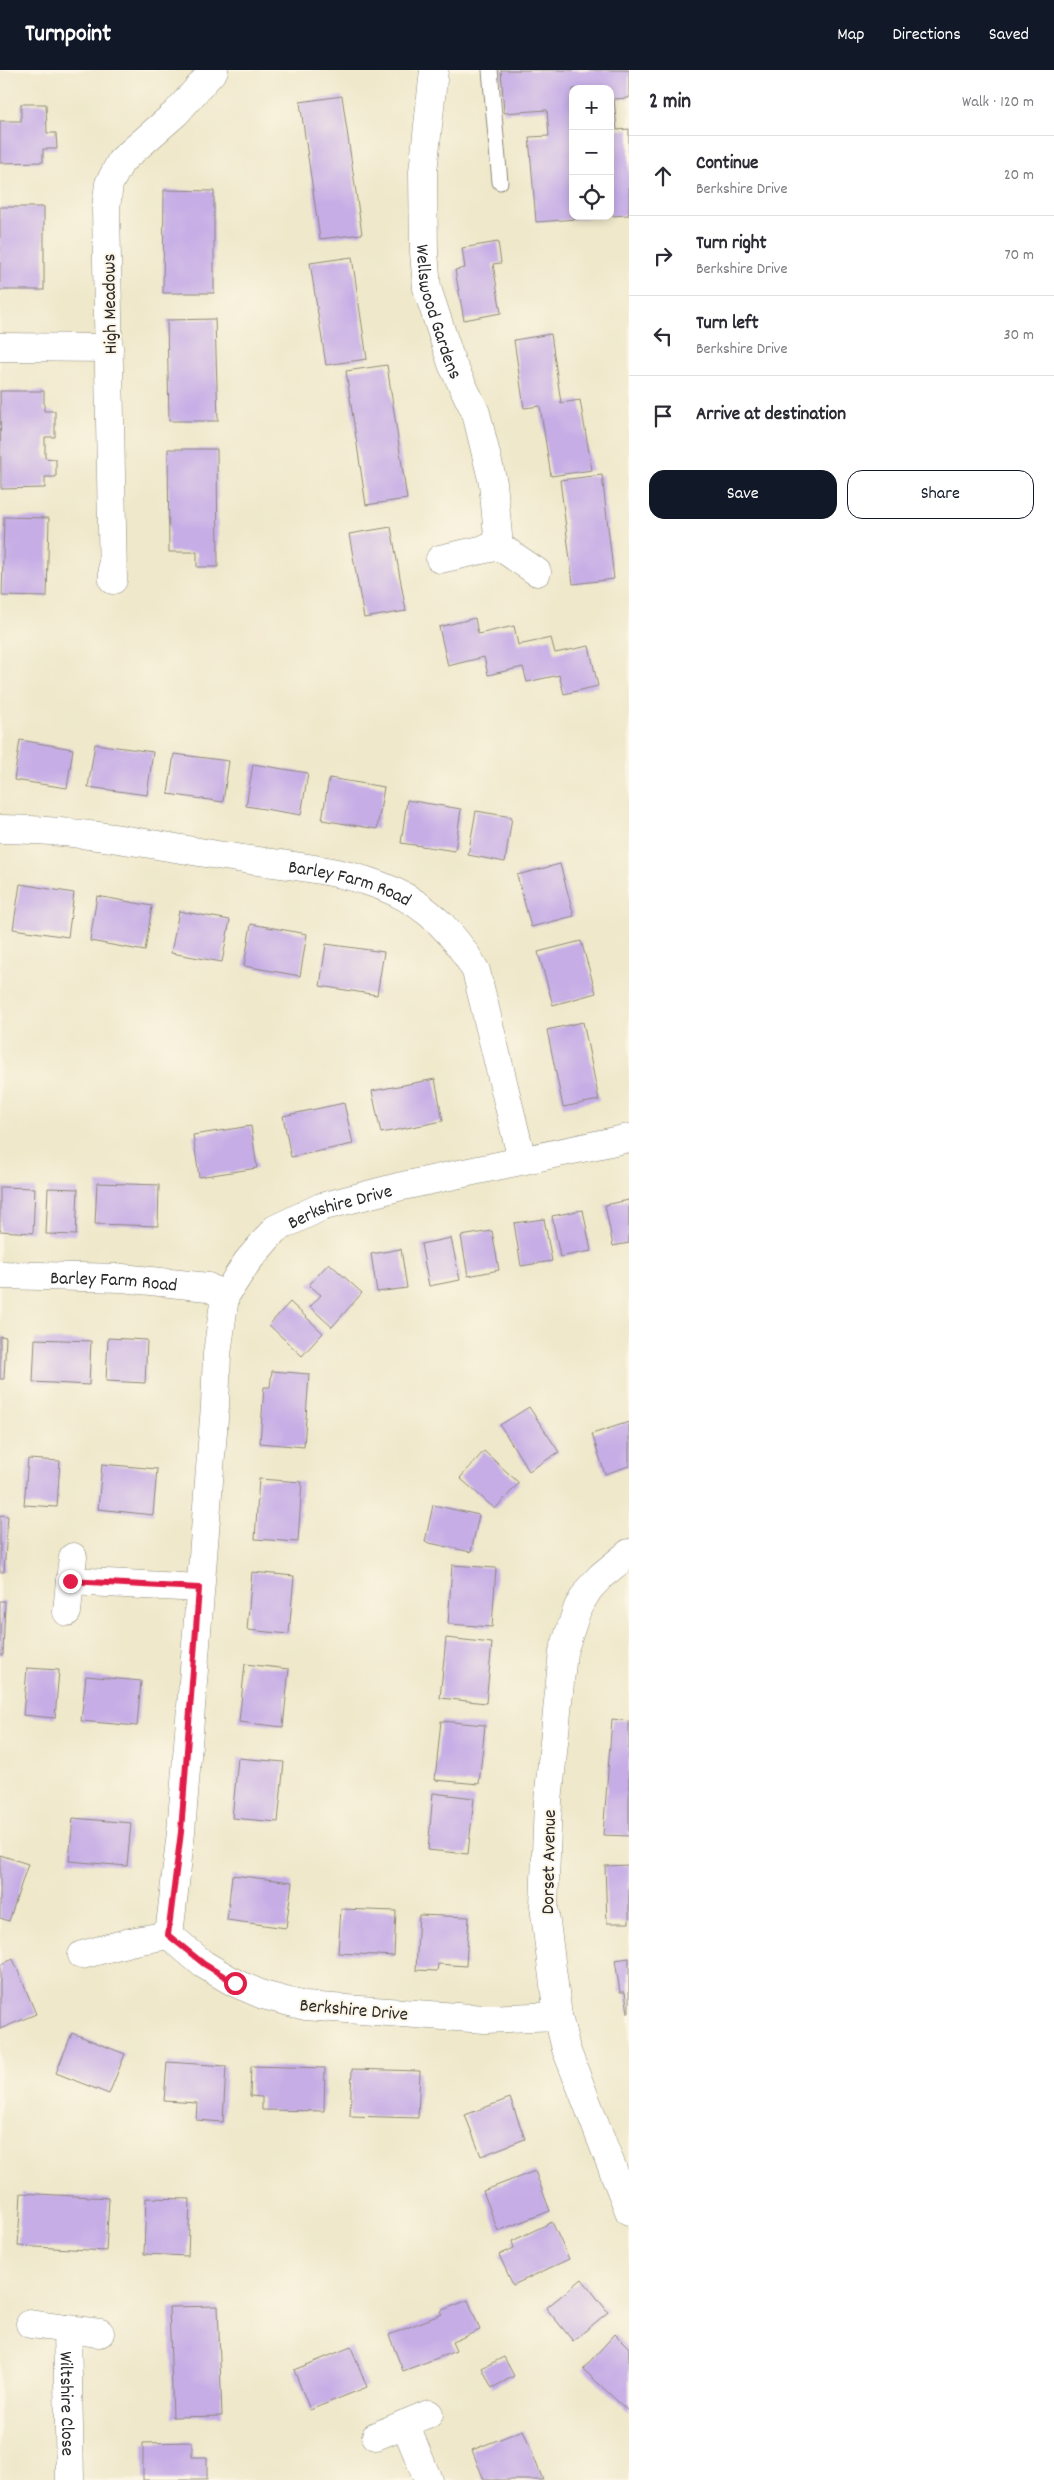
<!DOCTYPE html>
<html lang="en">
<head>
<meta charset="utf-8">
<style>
  :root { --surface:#fff; --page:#f2f2f3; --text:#2b2b33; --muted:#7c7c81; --line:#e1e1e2; --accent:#111827 }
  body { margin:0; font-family:Dekko,sans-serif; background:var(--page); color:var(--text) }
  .controls { position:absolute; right:15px; top:15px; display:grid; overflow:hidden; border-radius:10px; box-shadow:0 2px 8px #0003 }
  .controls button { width:45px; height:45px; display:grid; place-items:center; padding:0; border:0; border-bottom:1px solid var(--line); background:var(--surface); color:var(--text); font:25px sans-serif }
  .stop { position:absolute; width:15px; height:15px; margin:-11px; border:4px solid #e11d48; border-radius:50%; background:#fff }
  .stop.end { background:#e11d48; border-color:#fff; box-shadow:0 1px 5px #0008 }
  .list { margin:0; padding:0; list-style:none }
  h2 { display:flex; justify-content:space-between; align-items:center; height:65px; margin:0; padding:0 20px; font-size:21px }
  h2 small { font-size:16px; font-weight:400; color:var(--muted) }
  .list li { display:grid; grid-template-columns:32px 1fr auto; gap:15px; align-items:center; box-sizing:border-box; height:80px; padding:0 20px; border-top:1px solid var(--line) }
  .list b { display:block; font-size:19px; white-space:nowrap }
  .list p { margin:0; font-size:16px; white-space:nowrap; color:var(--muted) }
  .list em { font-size:16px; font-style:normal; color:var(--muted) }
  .actions { display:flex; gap:10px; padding:15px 20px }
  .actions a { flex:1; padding:11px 0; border:1px solid var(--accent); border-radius:15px; text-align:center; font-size:18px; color:var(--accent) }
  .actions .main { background:var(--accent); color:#fff }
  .icon { flex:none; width:28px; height:28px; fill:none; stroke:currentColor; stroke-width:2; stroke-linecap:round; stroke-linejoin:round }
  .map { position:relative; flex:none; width:629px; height:2410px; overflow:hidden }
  header { display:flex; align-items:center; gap:30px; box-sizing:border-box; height:70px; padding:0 25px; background:var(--accent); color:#fff }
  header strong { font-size:24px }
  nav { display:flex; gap:28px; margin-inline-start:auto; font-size:18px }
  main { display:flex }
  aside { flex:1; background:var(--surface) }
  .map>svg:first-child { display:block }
</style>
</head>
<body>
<header>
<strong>Turnpoint</strong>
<nav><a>Map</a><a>Directions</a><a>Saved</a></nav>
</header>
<main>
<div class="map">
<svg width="629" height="2410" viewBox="0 0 629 2410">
  <rect width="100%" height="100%" fill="#fcf5e5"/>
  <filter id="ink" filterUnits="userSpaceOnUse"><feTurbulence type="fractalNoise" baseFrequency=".02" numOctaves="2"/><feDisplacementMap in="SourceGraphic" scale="10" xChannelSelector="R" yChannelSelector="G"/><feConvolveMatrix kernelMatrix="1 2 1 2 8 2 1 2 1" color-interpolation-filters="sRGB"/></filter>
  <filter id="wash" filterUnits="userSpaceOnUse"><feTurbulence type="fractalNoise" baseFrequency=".0096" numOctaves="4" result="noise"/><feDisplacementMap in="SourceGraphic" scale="20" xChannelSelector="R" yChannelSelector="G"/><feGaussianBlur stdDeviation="1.12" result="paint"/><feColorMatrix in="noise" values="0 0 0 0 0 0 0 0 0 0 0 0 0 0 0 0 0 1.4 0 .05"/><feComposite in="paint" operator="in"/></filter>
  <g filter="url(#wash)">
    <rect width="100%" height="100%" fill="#efe8cb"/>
    <g id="blocks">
      <g fill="#c6ade6">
        <path d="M501 0H629V28L614 29 617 60 629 59V145L610 146V19H573V146L591 148 536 152 529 67 549 66 547 40 504 43Z"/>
        <path d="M342 26 362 164 320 169 300 32Z"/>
        <path d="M21 34H46L47 63H56L57 79H43V92L0 93V51H21Z"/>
        <path d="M164 120 214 121V223H163Z"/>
        <rect x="0" y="137" width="44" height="83"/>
        <path d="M498 172 501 193 493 194 501 243 464 250 455 200 465 198 462 178Z"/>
        <path d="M352 187 367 289 326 295 310 193Z"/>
        <path d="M215 249 218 351H169L167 250Z"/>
        <path d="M551 264 561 333 580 330 592 400 551 406 540 336 524 338 514 270Z"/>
        <path d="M387 295 407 429 366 435 346 301Z"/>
        <path d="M0 321H44V341H55V367H45V388L56 389V407H45V418L1 419Z"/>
        <path d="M168 379H217L218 497H197V482H169Z"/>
        <path d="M602 405 614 509 573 514 560 410Z"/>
        <path d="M4 447 49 448 47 527 2 526Z"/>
        <path d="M391 457 406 541 364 548 349 464Z"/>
        <path d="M475 548 478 564 514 556 518 575 551 568 555 583 589 576 598 616 564 624 559 605 527 612 523 597 488 605 484 587 448 596 439 557Z"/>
        <path d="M20 670 73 679 67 718 14 710Z"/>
        <path d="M95 674 153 682 147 725 88 717Z"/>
        <path d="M174 684 229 691 223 732 168 724Z"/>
        <path d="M253 694 308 703 301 745 246 736Z"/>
        <path d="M329 708 384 717 377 759 322 750Z"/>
        <path d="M407 730 461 739 455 781 401 773Z"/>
        <path d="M476 741 512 747 505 792 468 785Z"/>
        <path d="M560 794 574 846 531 857 517 805Z"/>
        <path d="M20 814 74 823 68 867 13 859Z"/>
        <path d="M97 826 152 836 145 881 90 871Z"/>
        <path d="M179 841 230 850 222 892 171 883Z"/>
        <path d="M251 854 307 864 300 906 244 896Z"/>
        <path d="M581 871 596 923 553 935 538 882Z"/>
        <path d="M326 874 384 882 377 925 320 916Z"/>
        <path d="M583 952 599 1030 563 1037 547 960Z"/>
        <path d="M435 1009 443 1051 381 1063 372 1021Z"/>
        <path d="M344 1033 353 1074 291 1087 283 1046Z"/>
        <path d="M251 1056 257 1098 199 1107 193 1065Z"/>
        <path d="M97 1113 159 1115 158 1156 95 1154Z"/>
        <path d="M0 1117 35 1118 33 1163 0 1161Z"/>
        <path d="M48 1118 78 1119 76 1165 46 1164Z"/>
        <path d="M629 1130V1173L613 1176 605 1135Z"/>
        <path d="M583 1140 591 1181 560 1187 552 1146Z"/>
        <path d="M544 1149 552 1191 521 1196 514 1153Z"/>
        <path d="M492 1161 499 1200 468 1206 461 1166Z"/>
        <path d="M451 1168 460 1210 429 1216 421 1174Z"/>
        <path d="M401 1179 407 1218 377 1222 371 1184Z"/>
        <path d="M329 1193 362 1223 332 1257 310 1237 321 1225 309 1215Z"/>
        <path d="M290 1232 323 1263 302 1286 269 1255Z"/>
        <path d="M0 1266 6 1267 4 1309H0Z"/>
        <path d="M108 1268 147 1270 145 1313 106 1311Z"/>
        <path d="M35 1269 91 1271 89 1315 33 1312Z"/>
        <path d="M272 1301 309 1304 304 1377 260 1373 264 1317H270Z"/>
        <path d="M529 1337 559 1382 529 1401 500 1355Z"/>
        <path d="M629 1352V1396L605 1404 592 1364Z"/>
        <path d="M484 1381 519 1413 495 1439 460 1408Z"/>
        <path d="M28 1389 60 1391 57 1437 24 1435Z"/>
        <path d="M102 1394 157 1399 153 1445 98 1439Z"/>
        <path d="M259 1409 302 1412 298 1472 255 1469Z"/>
        <path d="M433 1435 479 1445 471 1482 425 1472Z"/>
        <path d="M0 1445 8 1446 4 1502H0Z"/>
        <path d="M452 1495 496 1498 492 1557 448 1554Z"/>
        <path d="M252 1502 294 1506 289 1564 247 1560Z"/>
        <path d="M0 1531H5L3 1585H0Z"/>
        <path d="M446 1568 492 1573 486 1633 440 1628Z"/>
        <path d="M245 1594 289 1599 283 1657 239 1652Z"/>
        <path d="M27 1598 59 1600 55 1648 23 1645Z"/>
        <path d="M86 1606 141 1611 137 1656 81 1651Z"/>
        <path d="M612 1649 629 1651V1766L603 1765Z"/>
        <path d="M441 1651 485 1655 479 1714 435 1710Z"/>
        <path d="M238 1688 284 1692 278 1752 232 1748Z"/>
        <path d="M433 1723 474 1728 468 1784 428 1780Z"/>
        <path d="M73 1748 131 1753 127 1796 69 1791Z"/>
        <path d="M0 1785 28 1794 9 1851 0 1848Z"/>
        <path d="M629 1795V1853H607L605 1796Z"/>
        <path d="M232 1805 292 1812 286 1858 227 1850Z"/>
        <path d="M341 1839 396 1841 394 1886 338 1883Z"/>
        <path d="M419 1845 469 1847 466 1896 438 1894 437 1901 416 1900Z"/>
        <path d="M629 1888V1943H628L625 1922H620L615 1890Z"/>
        <path d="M13 1889 36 1944 0 1959V1895Z"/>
        <path d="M72 1963 125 1984 109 2024 56 2003Z"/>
        <path d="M167 1992 226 1996 223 2052 196 2050 197 2033 164 2031Z"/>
        <path d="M251 1996 325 1998 324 2041 262 2040V2027L250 2026Z"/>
        <path d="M352 1999 420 2001 418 2048 350 2046Z"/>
        <path d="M510 2028 525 2069 481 2086 465 2045Z"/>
        <path d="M535 2101 550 2141 498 2161 483 2121Z"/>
        <path d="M21 2123 109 2128 106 2181 18 2176Z"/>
        <path d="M146 2128 190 2129 188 2186 144 2184Z"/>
        <path d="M552 2152 569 2189 513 2215 499 2185 514 2178 512 2171Z"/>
        <path d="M582 2209 608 2242 573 2271 546 2238Z"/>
        <path d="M468 2230 480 2260 452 2272 456 2281 403 2301 389 2265 442 2244 440 2241Z"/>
        <path d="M218 2236 222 2346 173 2347 169 2237Z"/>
        <path d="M615 2264 629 2278V2342L583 2299Z"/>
        <path d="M351 2277 367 2317 310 2340 294 2300Z"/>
        <path d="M504 2287 514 2306 492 2318 482 2298Z"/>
        <path d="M523 2360 543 2410H484L472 2380Z"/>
        <path d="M192 2372V2387H207V2410H143V2373Z"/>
      </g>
    </g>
  </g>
  <g filter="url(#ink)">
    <use href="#blocks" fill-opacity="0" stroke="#8d8a7b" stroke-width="1"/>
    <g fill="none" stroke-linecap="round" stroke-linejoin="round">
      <g stroke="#8d8a7b" stroke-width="17">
        <path id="service" d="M490 0 500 112"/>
      </g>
      <g stroke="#8d8a7b" stroke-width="29">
        <g id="minor">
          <path id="s1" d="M434 0 423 102 424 182 427 218 452 294 476 343 493 413 499 476 537 502"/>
          <path d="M0 277 109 278"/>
          <path d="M440 489 499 476"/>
          <path d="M113 510 106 138 109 114 121 91 176 43 214 0"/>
          <path id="s2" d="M0 759C79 759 159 776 237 788 288 796 345 799 393 821 429 837 457 867 476 901L522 1090"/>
          <path id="s3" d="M0 1205 122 1208 208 1217 225 1226"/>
          <path d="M629 1483 601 1506 589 1519 578 1537 563 1582 548 1732 544 1836 558 1946 566 1979 629 2141"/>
          <path d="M73 1487 70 1511 199 1518"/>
          <path d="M67 1542 70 1511"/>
          <path d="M82 1885 130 1872 169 1865"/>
          <path id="s4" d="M558 1946 485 1949 305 1936 263 1925 235 1913 203 1894 169 1865 181 1762 215 1336 217 1284 225 1226 247 1192 275 1159 321 1137 398 1117 629 1068"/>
          <path id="s5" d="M30 2254 67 2259 70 2410"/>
          <path d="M67 2259 100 2263"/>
          <path d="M405 2354 429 2344"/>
          <path d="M376 2366 405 2354 428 2410"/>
        </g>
      </g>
      <use href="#service" stroke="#fff" stroke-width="15"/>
      <use href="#minor" stroke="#fff" stroke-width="28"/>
    </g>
  </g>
  <g fill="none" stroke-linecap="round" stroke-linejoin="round" filter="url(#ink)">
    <path stroke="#e11d48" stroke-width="6" d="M70 1511 199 1518 181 1762 168 1865 204 1894 235 1913"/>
  </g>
  <g text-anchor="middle" stroke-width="4" stroke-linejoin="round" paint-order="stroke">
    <g font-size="19" fill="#2b2b2b" stroke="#fcf5e5">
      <text transform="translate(108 234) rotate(-91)" y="7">High Meadows</text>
      <text dy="7" stroke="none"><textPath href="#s1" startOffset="244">Wellswood Gardens</textPath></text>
      <text dy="7" stroke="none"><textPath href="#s2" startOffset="355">Barley Farm Road</textPath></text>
      <text dy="7" stroke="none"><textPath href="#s4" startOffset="1204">Berkshire Drive</textPath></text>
      <text dy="7" stroke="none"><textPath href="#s3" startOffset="114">Barley Farm Road</textPath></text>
      <text transform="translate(547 1792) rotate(-89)" y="7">Dorset Avenue</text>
      <text transform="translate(354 1938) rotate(5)" y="7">Berkshire Drive</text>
      <text dy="7" stroke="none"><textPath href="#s5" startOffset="112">Wiltshire Close</textPath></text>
    </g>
  </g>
</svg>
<div class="controls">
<button>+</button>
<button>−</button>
<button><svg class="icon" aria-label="locate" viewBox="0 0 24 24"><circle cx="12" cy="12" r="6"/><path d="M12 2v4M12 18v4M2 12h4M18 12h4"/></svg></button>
</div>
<div class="stop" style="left:235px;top:1913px"></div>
<div class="stop end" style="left:70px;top:1511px"></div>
</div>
<aside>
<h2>2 min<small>Walk · 120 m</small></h2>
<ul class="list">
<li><svg class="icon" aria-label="ahead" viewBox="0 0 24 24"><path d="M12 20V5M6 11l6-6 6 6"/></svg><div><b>Continue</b><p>Berkshire Drive</p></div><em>20 m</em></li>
<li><svg class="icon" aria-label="right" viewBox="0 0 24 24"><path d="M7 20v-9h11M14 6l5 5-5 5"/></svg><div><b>Turn right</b><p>Berkshire Drive</p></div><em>70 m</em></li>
<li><svg class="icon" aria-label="left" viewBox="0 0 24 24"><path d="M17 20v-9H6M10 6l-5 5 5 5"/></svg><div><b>Turn left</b><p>Berkshire Drive</p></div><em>30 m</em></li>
<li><svg class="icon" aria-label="arrive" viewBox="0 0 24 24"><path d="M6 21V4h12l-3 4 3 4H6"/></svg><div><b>Arrive at destination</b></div></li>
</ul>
<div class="actions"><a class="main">Save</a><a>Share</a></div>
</aside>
</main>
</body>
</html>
